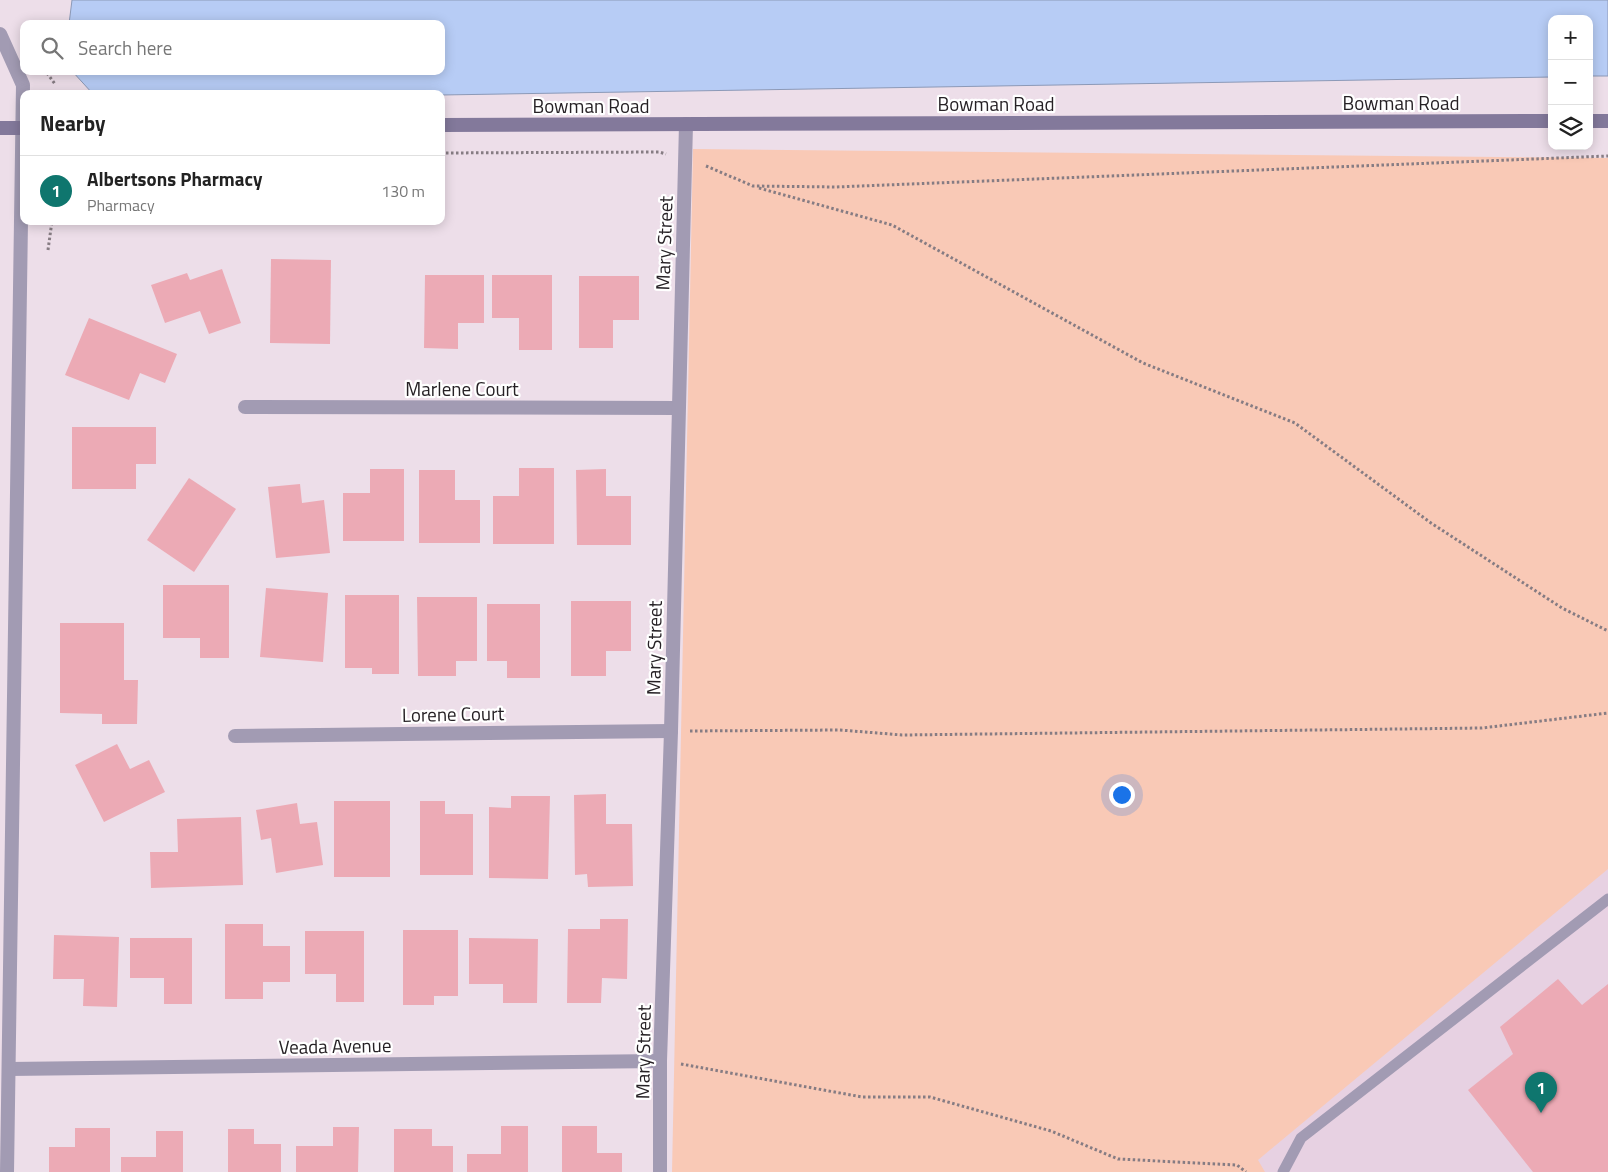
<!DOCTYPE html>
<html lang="en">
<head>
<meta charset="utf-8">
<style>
  :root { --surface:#fff; --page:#f2f2f2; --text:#222; --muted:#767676; --line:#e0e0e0; --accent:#0f766e }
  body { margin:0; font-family:"Titillium Web",sans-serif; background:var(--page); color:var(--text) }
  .controls { position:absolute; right:15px; top:15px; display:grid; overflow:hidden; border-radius:10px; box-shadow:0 2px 12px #0003 }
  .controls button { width:45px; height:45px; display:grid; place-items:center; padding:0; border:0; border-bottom:1px solid var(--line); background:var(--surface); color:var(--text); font:25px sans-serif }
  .you { position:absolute; left:1121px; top:794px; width:18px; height:18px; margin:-12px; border:4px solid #fff; border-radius:50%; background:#1a73e8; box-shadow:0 0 0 8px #1a73e833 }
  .badge { display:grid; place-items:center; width:32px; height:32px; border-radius:50%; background:var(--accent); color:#fff; font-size:16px; font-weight:700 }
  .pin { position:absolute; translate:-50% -41px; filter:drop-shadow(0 1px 2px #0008) }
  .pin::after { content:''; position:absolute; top:26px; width:18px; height:15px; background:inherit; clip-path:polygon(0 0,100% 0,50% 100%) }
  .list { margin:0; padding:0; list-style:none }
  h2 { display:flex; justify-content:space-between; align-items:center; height:65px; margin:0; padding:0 20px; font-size:21px }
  h2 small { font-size:16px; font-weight:400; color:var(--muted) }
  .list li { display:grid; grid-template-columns:32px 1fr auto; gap:15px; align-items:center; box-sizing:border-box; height:70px; padding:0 20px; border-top:1px solid var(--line) }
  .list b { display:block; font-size:19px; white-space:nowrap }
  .list p { margin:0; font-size:16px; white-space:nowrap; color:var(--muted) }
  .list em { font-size:16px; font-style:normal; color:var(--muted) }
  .icon { flex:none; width:28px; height:28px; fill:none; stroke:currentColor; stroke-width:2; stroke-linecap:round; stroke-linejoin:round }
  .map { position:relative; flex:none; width:1608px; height:1172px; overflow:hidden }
  .search { position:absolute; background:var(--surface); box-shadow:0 2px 12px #0003; left:20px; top:20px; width:425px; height:55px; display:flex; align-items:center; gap:12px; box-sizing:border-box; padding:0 18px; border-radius:10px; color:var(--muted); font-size:19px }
  .panel { position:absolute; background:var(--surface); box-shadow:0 2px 12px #0003; left:20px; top:90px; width:425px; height:135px; border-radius:10px }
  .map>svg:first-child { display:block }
</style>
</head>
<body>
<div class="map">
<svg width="1608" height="1172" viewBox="0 0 1608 1172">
  <rect width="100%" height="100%" fill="#eddee9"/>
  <path fill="#e7d1e2" d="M1608 795V1172H1201Z"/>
  <path fill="#f9c9b6" d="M693 149 1608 158V869L1258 1160 1265 1172H672Z"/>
  <path fill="#b7ccf5" stroke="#8c99b7" d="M72 0H1608V76H1589V19H1552V77L441 95 93 94 72 71H441V24H69Z"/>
  <g fill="#ecaab5">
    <path d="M271 259 331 260 330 344 270 343Z"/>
    <path d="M222 269 241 323 209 334 200 311 165 323 151 285 187 273 190 280Z"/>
    <path d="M425 275H484V323H458V349L424 348Z"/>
    <path d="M492 275H552V350H519V318H492Z"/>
    <path d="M579 276H639V320H613V348H579Z"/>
    <path d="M89 318 177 354 165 383 140 373 129 400 65 375Z"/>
    <path d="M72 427H156V464H136V489H72Z"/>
    <path d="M519 468H554V544H493V496H519Z"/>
    <path d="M370 469H404V541H343V493H370Z"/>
    <path d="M606 469V496H631V545H577L576 470Z"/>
    <path d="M419 470H455V500H480V543H419Z"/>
    <path d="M189 478 236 509 194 572 147 540Z"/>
    <path d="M300 484 302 503 324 500 330 553 276 558 268 487Z"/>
    <path d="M163 585H229V658H200V638H163Z"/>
    <path d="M266 588 328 593 323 662 260 657Z"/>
    <path d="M345 595H399V674H372V668H345Z"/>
    <path d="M417 597H477V661H456V676H418Z"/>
    <path d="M571 601H631V651H606V676H571Z"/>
    <path d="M487 604H540V678H507V661H487Z"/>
    <path d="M60 623H124V680H138L137 724H102V714L60 713Z"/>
    <path d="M117 744 130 769 149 760 165 792 104 822 75 765Z"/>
    <path d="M606 794V824H632L633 886 588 887 587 874 575 875 574 795Z"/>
    <path d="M511 796H550L548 879 489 878V807L511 808Z"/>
    <rect x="334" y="801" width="56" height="76"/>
    <path d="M420 801H445V814H473V875H420Z"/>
    <path d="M297 803 300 824 317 822 323 865 276 873 271 838 261 840 256 810Z"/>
    <path d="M241 817 243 885 151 888 150 852H178L177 819Z"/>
    <path d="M600 919H628L627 979 602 978 601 1003H567L568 929H600Z"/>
    <path d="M225 924H263V946H290V982H263V999H225Z"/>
    <path d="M403 930H458V996H434V1005H403Z"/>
    <path d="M305 931H364V1002H336V974H305Z"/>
    <path d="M54 935 119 937 117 1007 83 1006 84 979H53Z"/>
    <path d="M130 938H192V1004H164V978H130Z"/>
    <path d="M469 938 538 939 537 1003H503V984H469Z"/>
    <path d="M1558 979 1582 1005 1608 984V1172H1533L1468 1090 1513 1054 1500 1027Z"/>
    <path d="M501 1126H528V1172H467V1154H501Z"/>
    <path d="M562 1126H597V1153H622V1172H562Z"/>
    <path d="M333 1127H359L358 1172H296V1146H333Z"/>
    <path d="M75 1128H110V1172H49V1147H75Z"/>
    <path d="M228 1129H254V1144H281V1172H228Z"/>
    <path d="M394 1129H432V1146H453V1172H394Z"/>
    <path d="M156 1131H183V1172H121V1157H156Z"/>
  </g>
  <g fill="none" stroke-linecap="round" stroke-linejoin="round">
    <g stroke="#867c83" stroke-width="3" stroke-dasharray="2.5 2.5" stroke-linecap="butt">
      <path d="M47 73 55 84"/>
      <path d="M441 153 659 152 666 154"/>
      <path d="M706 166 753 186 836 187 1608 156"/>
      <path d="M759 188 892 225 1143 363 1295 423 1431 523 1562 608 1608 631"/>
      <path d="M48 250 52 221"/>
      <path d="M690 731 840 730 902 735 1482 728 1608 713"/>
      <path d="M681 1064 862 1097H930L1051 1131 1118 1159 1237 1165 1246 1172"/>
    </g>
    <path stroke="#a29bb3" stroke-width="11" d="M1283 1172 1301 1138 1608 899"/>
    <g stroke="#a29bb3" stroke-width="14">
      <path d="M245 407 678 408"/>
      <path d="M235 736 671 731"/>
      <path d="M9 1069 660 1061"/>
      <path d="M660 1172V1061L671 731 686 124"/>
    </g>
    <path stroke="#a29bb3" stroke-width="14" d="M0 34 23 85 7 1172"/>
    <g stroke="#83799b" stroke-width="14">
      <path d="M1589 121H1608"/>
      <path d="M441 125 1552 121"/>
      <path d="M0 128H24"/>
    </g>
  </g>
  <g text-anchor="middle" stroke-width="4.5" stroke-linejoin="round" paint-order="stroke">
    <g font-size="19" fill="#262125" stroke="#fff">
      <text x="1401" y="110">Bowman Road</text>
      <text x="996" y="111">Bowman Road</text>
      <text x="591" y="113">Bowman Road</text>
      <text transform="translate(664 243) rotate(-88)" y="7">Mary Street</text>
      <text x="462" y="396">Marlene Court</text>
      <text transform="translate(654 648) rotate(-89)" y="7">Mary Street</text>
      <text transform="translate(453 714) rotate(-1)" y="7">Lorene Court</text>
      <text transform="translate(335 1046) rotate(-1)" y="7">Veada Avenue</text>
      <text transform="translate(643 1052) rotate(-89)" y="7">Mary Street</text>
    </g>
  </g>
</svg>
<div class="controls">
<button>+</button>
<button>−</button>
<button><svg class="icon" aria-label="layers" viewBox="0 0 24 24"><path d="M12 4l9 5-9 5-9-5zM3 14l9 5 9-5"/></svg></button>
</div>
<div class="you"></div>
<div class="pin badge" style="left:1541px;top:1113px">1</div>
<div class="search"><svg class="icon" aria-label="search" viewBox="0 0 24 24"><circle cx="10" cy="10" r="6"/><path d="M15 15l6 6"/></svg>Search here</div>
<section class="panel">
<h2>Nearby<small></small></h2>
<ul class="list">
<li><span class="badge">1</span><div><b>Albertsons Pharmacy</b><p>Pharmacy</p></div><em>130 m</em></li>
</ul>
</section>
</div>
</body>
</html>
